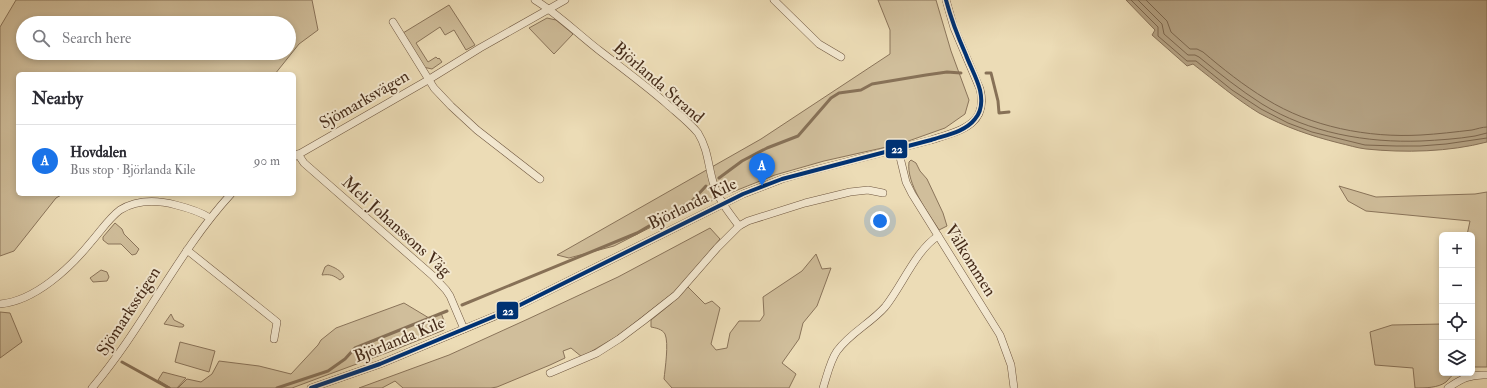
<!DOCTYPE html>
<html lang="en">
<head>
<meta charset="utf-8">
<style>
  :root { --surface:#fff; --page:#f2f2f3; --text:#2b2b33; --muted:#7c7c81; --line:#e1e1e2; --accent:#1a73e8 }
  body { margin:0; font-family:"IM FELL Double Pica",serif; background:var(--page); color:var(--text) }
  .controls { position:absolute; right:12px; bottom:12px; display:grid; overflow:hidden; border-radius:6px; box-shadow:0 2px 6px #0003 }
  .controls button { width:36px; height:36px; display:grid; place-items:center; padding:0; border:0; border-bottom:1px solid var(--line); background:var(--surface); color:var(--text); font:20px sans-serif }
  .you { position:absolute; left:880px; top:221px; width:14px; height:14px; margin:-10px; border:3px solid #fff; border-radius:50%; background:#1a73e8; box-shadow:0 0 0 6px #1a73e833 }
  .badge { display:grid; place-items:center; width:26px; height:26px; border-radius:50%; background:var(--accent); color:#fff; font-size:13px; font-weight:700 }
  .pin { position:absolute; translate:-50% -33px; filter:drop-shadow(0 1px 2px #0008) }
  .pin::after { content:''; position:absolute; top:21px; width:14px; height:12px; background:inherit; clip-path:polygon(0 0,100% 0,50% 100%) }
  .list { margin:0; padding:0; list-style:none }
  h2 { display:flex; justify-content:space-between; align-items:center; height:52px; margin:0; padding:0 16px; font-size:17px }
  h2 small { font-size:13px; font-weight:400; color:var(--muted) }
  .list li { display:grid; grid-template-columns:26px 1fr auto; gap:12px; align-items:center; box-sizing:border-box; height:72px; padding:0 16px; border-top:1px solid var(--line) }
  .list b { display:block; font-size:15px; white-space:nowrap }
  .list p { margin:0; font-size:13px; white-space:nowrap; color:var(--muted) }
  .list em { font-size:13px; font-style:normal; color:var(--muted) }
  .icon { flex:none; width:22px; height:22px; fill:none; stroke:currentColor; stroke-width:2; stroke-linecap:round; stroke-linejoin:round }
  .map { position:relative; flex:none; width:1487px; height:388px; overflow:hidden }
  .search { position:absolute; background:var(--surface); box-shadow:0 2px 6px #0003; left:16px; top:16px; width:280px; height:44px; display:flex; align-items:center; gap:10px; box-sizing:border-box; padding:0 14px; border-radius:22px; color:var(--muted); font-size:15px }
  .panel { position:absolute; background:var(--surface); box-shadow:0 2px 6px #0003; left:16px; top:72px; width:280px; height:124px; border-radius:6px }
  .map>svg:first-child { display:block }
</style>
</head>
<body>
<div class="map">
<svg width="1487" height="388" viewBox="0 0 1487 388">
  <rect width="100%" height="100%" fill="#ecdcb6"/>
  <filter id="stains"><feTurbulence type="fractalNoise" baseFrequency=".005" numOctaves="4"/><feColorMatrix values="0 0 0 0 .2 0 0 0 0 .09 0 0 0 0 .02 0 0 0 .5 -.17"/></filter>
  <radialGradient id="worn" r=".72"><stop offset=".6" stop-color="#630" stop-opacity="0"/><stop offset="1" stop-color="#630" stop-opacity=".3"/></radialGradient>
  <g fill="#d0be9b" stroke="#8a745a" fill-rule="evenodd">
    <path d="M16 0H312L318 30 299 44 275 74H18V194H63L56 198 14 251 0 256V27ZM23 23H289V53H23Z"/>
    <path d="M878 0H936L951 51 969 100 965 114 945 128 900 144 824 161 775 175 730 193 659 223 614 246 569 258 557 255 761 139 890 54V30Z"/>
    <path d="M449 5 475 45 466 50 454 30 445 35 440 27 416 43 428 62 436 57 438 59 439 58 442 62 432 69 423 67 403 33Z"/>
    <path d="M547 18 556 20 573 34 554 54 529 28Z"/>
    <path d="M911 160 916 163 920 171 927 179 943 213 947 226 939 230C928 212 906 184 909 162Z"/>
    <path d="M1339 186 1376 197 1475 194 1487 192V367H1472V235H1467L1470 221 1366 211 1348 201Z"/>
    <path d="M115 223 122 229 124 234 139 249 136 254 132 255 121 244H108L103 240V237Z"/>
    <path d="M710 228 720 239 678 289 619 335 582 357 571 348 563 351 565 358 550 365 497 387 491 388H403L395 381 382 388H359L449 355 528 319 618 277Z"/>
    <path d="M816 254 822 269 831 268 817 306 803 323 799 339 782 363 796 374 789 388H672L664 379C665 369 669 343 665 334 662 329 656 328 651 327V320L672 303 688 287 705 304 712 301 720 308 711 344 716 350 727 348 730 333 739 321H760L764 315 763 297 802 271Z"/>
    <path d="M328 265C334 267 342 271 344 277L340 280C333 275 330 274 322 275L325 267Z"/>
    <path d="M101 270 107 272 109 277 107 281 93 282 90 278Z"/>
    <path d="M404 303 429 318 441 313 445 323 444 330 389 352 292 388H178L187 379 201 382 212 374 219 361 259 366 291 374 318 345 321 340 336 328Z"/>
    <path d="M0 312 10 313 22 342 0 358Z"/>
    <path d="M171 314 174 320 184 325 183 327H179L164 324Z"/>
    <path d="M1442 324V373H1455C1451 376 1449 379 1446 382 1438 388 1425 388 1415 388L1413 368 1375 365 1370 332 1392 325Z"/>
    <path d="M180 342 215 351 209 372 175 362Z"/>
    <path d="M163 372 186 378 177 388H171L158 380Z"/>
  </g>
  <path fill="#b3a081" stroke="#877157" d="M1126 0H1487V142C1449 152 1405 153 1366 149 1357 148 1348 145 1339 143 1311 136 1285 127 1259 113 1236 99 1215 81 1193 64L1187 66 1186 65 1152 35 1155 30Z"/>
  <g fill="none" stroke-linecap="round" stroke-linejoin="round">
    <g stroke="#7c664d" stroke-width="1">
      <path d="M1131 0 1158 27V36L1187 61H1196L1232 90 1261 109 1288 123 1312 132 1365 145 1396 146H1420L1446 144 1487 138"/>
      <path d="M1138 0 1162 24 1164 34 1188 55H1195L1199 57C1220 74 1240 90 1262 104 1309 133 1367 143 1421 141 1439 140 1457 139 1475 136 1479 135 1483 134 1487 133"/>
      <path d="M1146 0 1167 21 1171 32 1190 49H1197L1203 52C1223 69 1243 85 1266 99 1311 127 1368 138 1421 135 1438 134 1455 132 1472 130 1477 129 1482 127 1487 127"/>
    </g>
    <g stroke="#877157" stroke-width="3">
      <path d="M986 73H991L998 101 999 113 1009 112"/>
      <path d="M719 178 742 161 767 148 798 136 831 98 839 93 861 90 872 84 926 75 947 72 961 73"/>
      <path d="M462 305 637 233 692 201 706 186"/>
      <path d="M122 362 169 388"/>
      <path d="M277 388 328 371 345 359 355 348 447 311"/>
    </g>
    <g stroke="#6f5740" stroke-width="8">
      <g id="street">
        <path d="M535 0C558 14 578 34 600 51 622 68 645 85 667 104 677 113 689 122 698 133 708 149 708 165 713 182 718 199 729 213 739 226L748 221 805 203 850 192 868 190 883 193"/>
        <path d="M774 0 819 44 841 57"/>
        <path d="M393 22 434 88 451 106 477 130 540 179"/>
        <path d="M898 149 906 182 912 194 1000 335 1011 365 1014 388"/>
        <path d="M298 154 304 163 433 276 446 290 450 296 464 329"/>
        <path d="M294 157 428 80 480 48 565 0"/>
        <path d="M187 250 277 322 274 339"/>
        <path d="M0 304C35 301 70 268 91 242 100 232 109 218 120 210 138 199 157 200 176 205 188 208 199 211 210 218"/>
        <path d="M550 373 597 353 619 339 643 321 676 295 717 248 739 226"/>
        <path d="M92 388C144 327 177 253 231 194"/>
        <path d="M311 388 380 364 512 309 743 194 782 179 803 173 931 140C959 131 989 125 980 89L954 28 946 0"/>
        <path d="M823 388C827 376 830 361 837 351 850 333 871 323 885 307 902 286 916 250 938 236"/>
        <path d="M1448 388C1461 379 1470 374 1487 375"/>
      </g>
    </g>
    <use href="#street" stroke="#f3e8d0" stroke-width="7"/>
    <g stroke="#f3e8d0" stroke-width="7">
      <path id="bus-1" d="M311 388 380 364 512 309 743 194 782 179 931 140C946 135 965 132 975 119 982 111 982 99 980 90 977 78 970 66 966 55 958 37 951 19 946 0"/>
    </g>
    <use href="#bus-1" stroke="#003273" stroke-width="4"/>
  </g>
  <g text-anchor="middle" stroke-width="4" stroke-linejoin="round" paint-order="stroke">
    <g font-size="17" fill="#452b19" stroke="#f3e8d0">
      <text transform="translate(659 82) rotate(41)" y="6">Björlanda Strand</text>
      <text transform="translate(364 99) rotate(-30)" y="6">Sjömarksvägen</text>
      <text transform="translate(692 203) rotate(-26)" y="6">Björlanda Kile</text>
      <text transform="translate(397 226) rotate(42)" y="6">Meli Johanssons Väg</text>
      <text transform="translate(971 260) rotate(58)" y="6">Välkommen</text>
      <text transform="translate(128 311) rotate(-57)" y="6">Sjömarksstigen</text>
      <text transform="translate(399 339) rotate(-22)" y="6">Björlanda Kile</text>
    </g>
  </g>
  <g stroke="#f3e8d0" stroke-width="1.5">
    <rect x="885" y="139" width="23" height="20" rx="4" fill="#003273"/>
    <rect x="496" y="301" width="23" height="19" rx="4" fill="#003273"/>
  </g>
  <g font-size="11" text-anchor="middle" font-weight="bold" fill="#fff">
    <text x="897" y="153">22</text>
    <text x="508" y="315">22</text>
  </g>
  <rect width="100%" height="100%" filter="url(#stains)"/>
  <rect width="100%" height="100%" fill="url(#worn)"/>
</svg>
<div class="controls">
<button>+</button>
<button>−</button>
<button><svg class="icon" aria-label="locate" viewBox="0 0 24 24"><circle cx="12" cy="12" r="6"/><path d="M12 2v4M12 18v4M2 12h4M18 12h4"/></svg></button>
<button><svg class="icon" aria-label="layers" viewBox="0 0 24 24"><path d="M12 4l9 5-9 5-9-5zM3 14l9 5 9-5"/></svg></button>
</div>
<div class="you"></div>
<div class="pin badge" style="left:762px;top:186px">A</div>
<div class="search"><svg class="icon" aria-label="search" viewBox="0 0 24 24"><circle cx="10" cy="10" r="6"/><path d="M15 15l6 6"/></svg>Search here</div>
<section class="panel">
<h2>Nearby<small></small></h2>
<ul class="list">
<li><span class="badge">A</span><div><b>Hovdalen</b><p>Bus stop · Björlanda Kile</p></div><em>90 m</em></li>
</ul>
</section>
</div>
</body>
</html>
